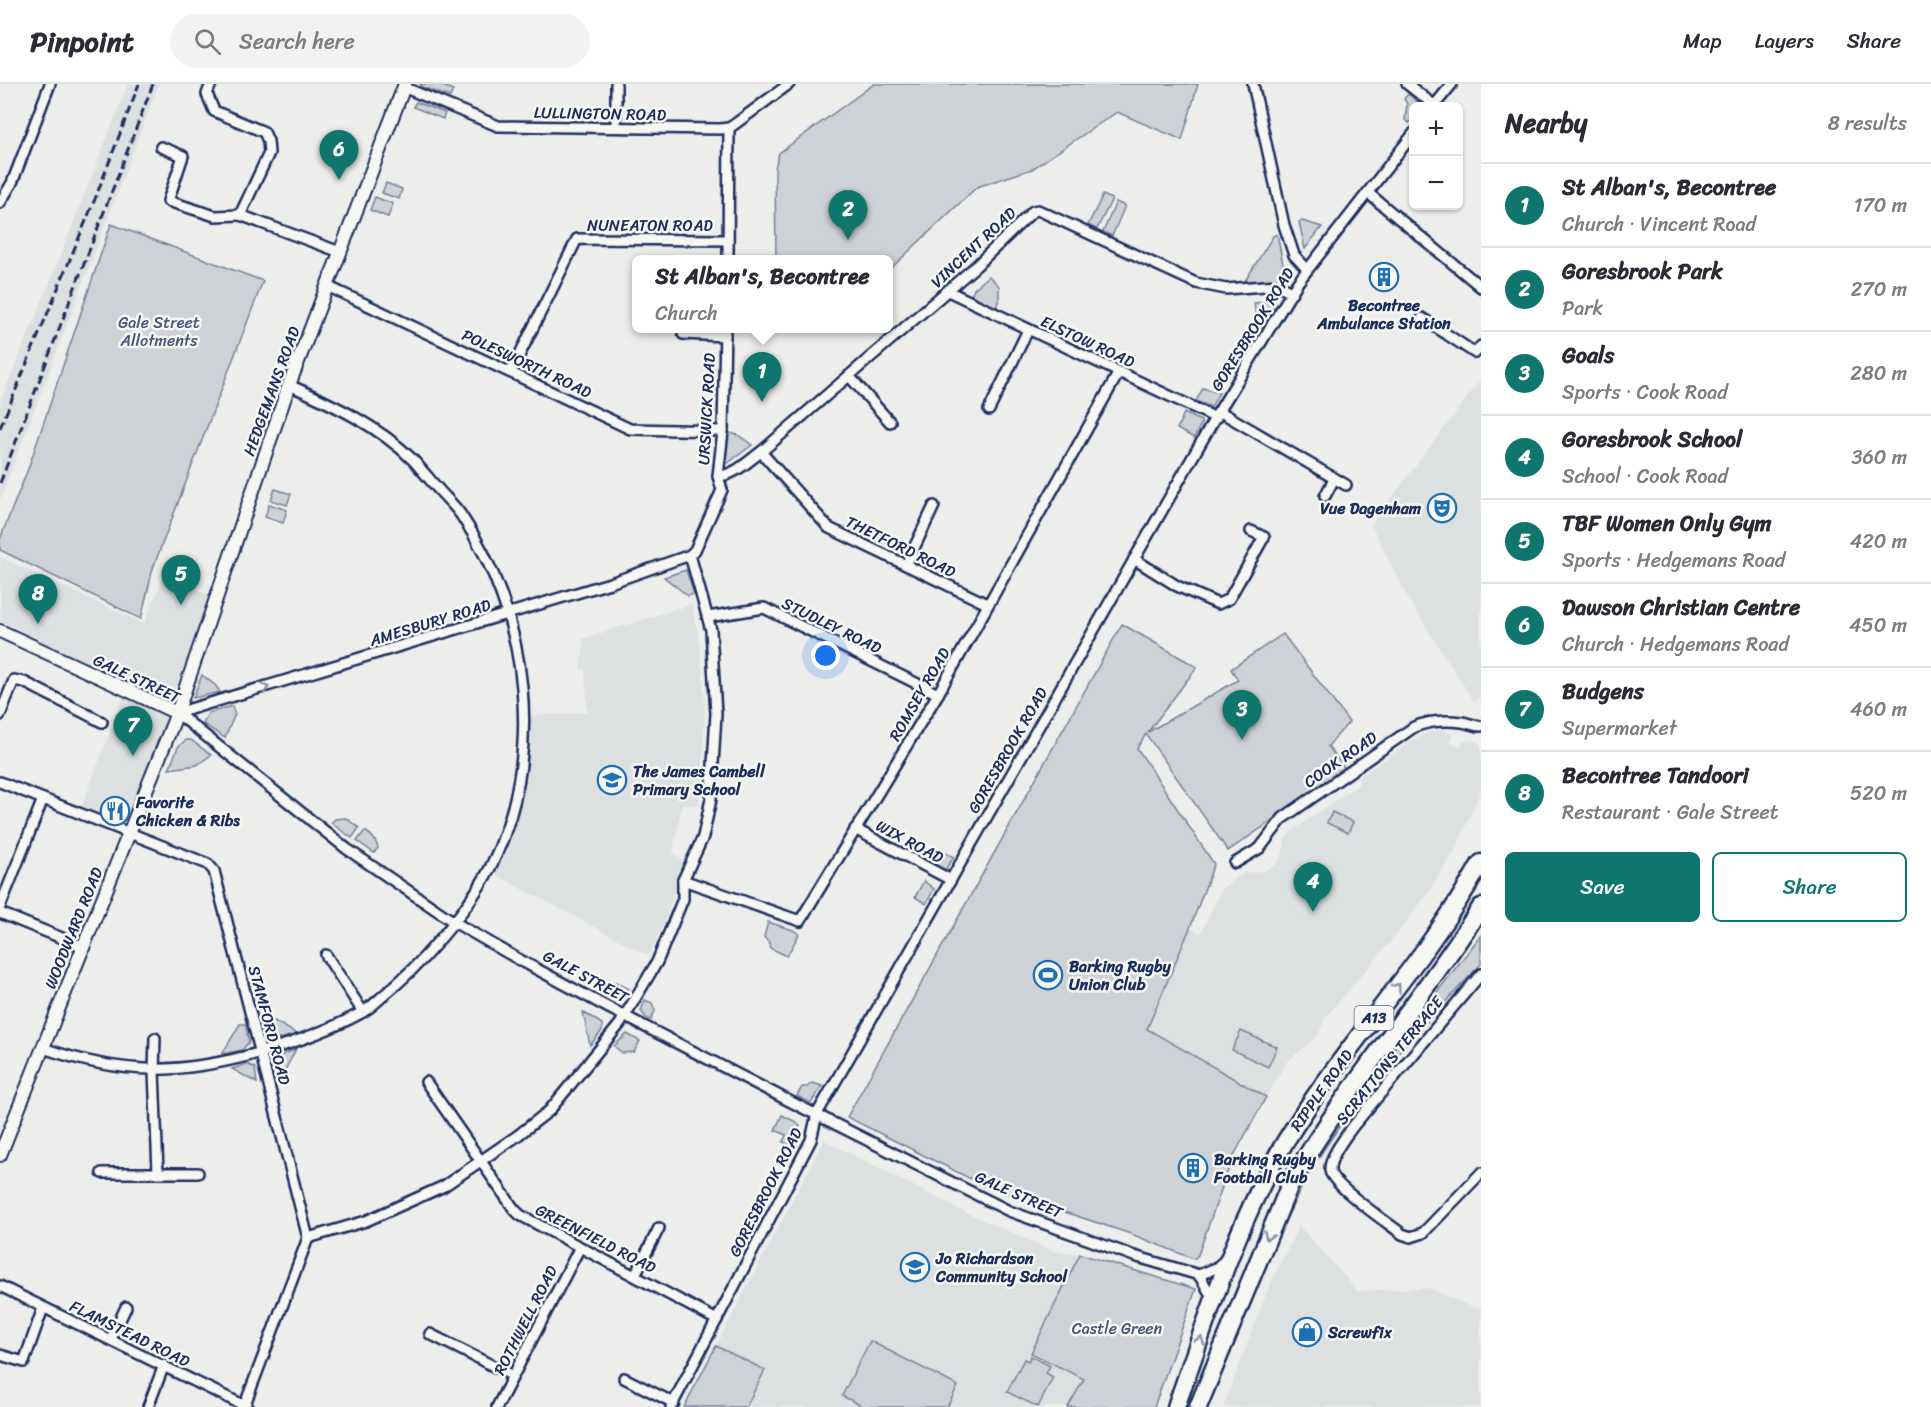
<!DOCTYPE html>
<html lang="en">
<head>
<meta charset="utf-8">
<style>
  :root { --surface:#fff; --page:#f2f2f3; --text:#2b2b33; --muted:#7c7c81; --line:#e1e1e2; --accent:#0f766e }
  body { margin:0; font-family:Sriracha,sans-serif; background:var(--page); color:var(--text) }
  .controls { position:absolute; right:18px; top:18px; display:grid; overflow:hidden; border-radius:9px; box-shadow:0 2px 4px #0004 }
  .controls button { width:54px; height:54px; display:grid; place-items:center; padding:0; border:0; border-bottom:2px solid var(--line); background:var(--surface); color:var(--text); font:30px sans-serif }
  .you { position:absolute; left:826px; top:572px; width:21px; height:21px; margin:-15px; border:4px solid #fff; border-radius:50%; background:#1a73e8; box-shadow:0 0 0 9px #1a73e833 }
  .badge { display:grid; place-items:center; width:39px; height:39px; border-radius:50%; background:var(--accent); color:#fff; font-size:20px; font-weight:700 }
  .pin { position:absolute; translate:-50% -50px; filter:drop-shadow(0 2px 3px #0008) }
  .pin::after { content:''; position:absolute; top:32px; width:21px; height:18px; background:inherit; clip-path:polygon(0 0,100% 0,50% 100%) }
  .popup { position:absolute; left:632px; top:171px; width:261px; height:78px; box-sizing:border-box; display:grid; place-content:center; border-radius:9px; background:var(--surface); filter:drop-shadow(0 2px 4px #0005); font-size:20px; white-space:nowrap; color:var(--muted) }
  .popup b { font-size:22px; color:var(--text) }
  .popup::after { content:''; position:absolute; left:50%; top:100%; margin-left:-12px; border:12px solid transparent; border-top-color:var(--surface) }
  .list { margin:0; padding:0; list-style:none }
  h2 { display:flex; justify-content:space-between; align-items:center; height:78px; margin:0; padding:0 24px; font-size:26px }
  h2 small { font-size:20px; font-weight:400; color:var(--muted) }
  .list li { display:grid; grid-template-columns:39px 1fr auto; gap:18px; align-items:center; box-sizing:border-box; height:84px; padding:0 24px; border-top:2px solid var(--line) }
  .list b { display:block; font-size:22px; white-space:nowrap }
  .list p { margin:0; font-size:20px; white-space:nowrap; color:var(--muted) }
  .list em { font-size:20px; font-style:normal; color:var(--muted) }
  .actions { display:flex; gap:12px; padding:18px 24px }
  .actions a { flex:1; padding:14px 0; border:2px solid var(--accent); border-radius:9px; text-align:center; font-size:21px; color:var(--accent) }
  .actions .main { background:var(--accent); color:#fff }
  .icon { flex:none; width:33px; height:33px; fill:none; stroke:currentColor; stroke-width:2; stroke-linecap:round; stroke-linejoin:round }
  .map { position:relative; flex:none; width:1481px; height:1323px; overflow:hidden }
  header { display:flex; align-items:center; gap:36px; box-sizing:border-box; height:84px; padding:0 30px; background:var(--surface); border-bottom:2px solid var(--line) }
  header strong { font-size:28px }
  nav { display:flex; gap:33px; margin-inline-start:auto; font-size:21px }
  .search { width:420px; height:54px; background:var(--page); display:flex; align-items:center; gap:15px; box-sizing:border-box; padding:0 21px; border-radius:33px; color:var(--muted); font-size:22px }
  main { display:flex }
  aside { flex:1; background:var(--surface) }
  .map>svg:first-child { display:block }
</style>
</head>
<body>
<header>
<strong>Pinpoint</strong>
<div class="search"><svg class="icon" aria-label="search" viewBox="0 0 24 24"><circle cx="10" cy="10" r="6"/><path d="M15 15l6 6"/></svg>Search here</div>
<nav><a>Map</a><a>Layers</a><a>Share</a></nav>
</header>
<main>
<div class="map">
<svg width="1481" height="1323" viewBox="0 0 1481 1323">
  <rect width="100%" height="100%" fill="#edeeec"/>
  <filter id="ink" filterUnits="userSpaceOnUse"><feTurbulence type="fractalNoise" baseFrequency=".0167" numOctaves="2"/><feDisplacementMap in="SourceGraphic" scale="12" xChannelSelector="R" yChannelSelector="G"/><feConvolveMatrix kernelMatrix="1 2 1 2 8 2 1 2 1" color-interpolation-filters="sRGB"/></filter>
  <g filter="url(#ink)">
    <g fill="#dde0e1">
      <path d="M128 0H159L0 416V318L49 200Z"/>
      <path d="M1481 295V613L1474 618 1410 518 1371 441Z"/>
      <path d="M0 473 144 540 163 493 210 511 176 610 129 734 124 738 118 740 81 725 128 600 0 537Z"/>
      <path d="M692 520 700 562 705 618 703 680 698 722 682 720 673 768 685 779 665 836 649 872 494 790 508 758 521 712 530 653 529 652V632L587 628 585 585H580L584 562 582 555Z"/>
      <path d="M1441 646 1453 650 1449 658 1460 663 1463 658 1471 656 1481 660V706L1457 763 1426 812 1392 856 1325 934 1318 952 1287 978 1266 1013 1147 945 1190 844 1201 849 1222 804 1244 789 1263 787 1275 781 1282 771 1285 756 1292 747 1359 700V694L1412 656 1428 649Z"/>
      <path d="M824 1056 958 1125 1053 1167 1080 1170 1031 1269 1084 1296 1068 1323H746L765 1286 716 1262Z"/>
      <path d="M1299 1142 1358 1207 1429 1204 1475 1224 1481 1223V1323H1223L1269 1202Z"/>
    </g>
    <g fill="#ced2d7" stroke="#74809a" stroke-width="1.5">
      <path d="M420 0H438L453 6 450 13 422 3Z"/>
      <path d="M874 0H1198L1182 56 1117 28 1032 85 977 103 888 187V176L776 175 775 84 779 69Z"/>
      <path d="M1408 10 1422 22H1414L1413 34 1409 39 1405 36 1407 20 1404 15Z"/>
      <path d="M416 18 445 29 443 35 413 23Z"/>
      <path d="M386 99 402 105 399 115 382 109Z"/>
      <path d="M1103 111 1112 115 1097 145 1088 141Z"/>
      <path d="M375 113 393 120 388 133 370 126Z"/>
      <path d="M1116 118 1125 122 1112 152 1103 148Z"/>
      <path d="M1302 137 1322 143 1305 165 1299 138Z"/>
      <path d="M111 140 263 197 153 484 141 535 0 466V455L28 385Z"/>
      <path d="M1277 150 1286 195 1245 200V197L1273 152Z"/>
      <path d="M989 192 999 202V215L996 224 971 212 974 205Z"/>
      <path d="M1275 217 1274 221 1262 241 1256 234 1254 219Z"/>
      <path d="M1203 304 1219 309 1211 323 1196 317Z"/>
      <path d="M1184 329 1201 337V340L1194 354 1177 345Z"/>
      <path d="M725 348 738 351 752 361 728 379 724 376Z"/>
      <path d="M275 405 291 410 287 421 271 416Z"/>
      <path d="M269 420 287 426 283 439 265 433Z"/>
      <path d="M686 486 694 510 688 512 664 493Z"/>
      <path d="M1122 540 1197 583 1148 648 1238 596 1231 585 1283 550 1349 638 1328 662 1346 686 1228 767 1146 650 1137 664 1214 780 1190 844 1147 945 1266 1013 1232 1075 1198 1171 1194 1175 1131 1150 983 1101 847 1033Z"/>
      <path d="M202 591 215 601 220 608 193 614Z"/>
      <path d="M232 622 235 630 225 654 203 640 208 629Z"/>
      <path d="M186 656H191L211 671 197 681 169 685 178 663Z"/>
      <path d="M1332 728 1353 738 1348 749 1327 739Z"/>
      <path d="M346 734 359 744 352 754 331 739 335 735Z"/>
      <path d="M365 747C373 752 375 755 378 764L374 769 357 757Z"/>
      <path d="M942 767 954 773 943 789 933 784Z"/>
      <path d="M924 797 934 805 926 820 915 813Z"/>
      <path d="M768 838 793 846 799 850 787 872 770 864 769 858 764 853Z"/>
      <path d="M1481 851V880L1376 992 1349 1028 1311 1085 1286 1135 1284 1134 1323 1058 1367 996 1369 997Z"/>
      <path d="M616 898 629 905 620 917 609 911Z"/>
      <path d="M645 916 652 919 655 927 651 936 646 934 641 927Z"/>
      <path d="M583 928 602 940V947L590 961Z"/>
      <path d="M262 930 297 950 275 956 267 952Z"/>
      <path d="M240 940H245L249 958 242 966 222 970Z"/>
      <path d="M1241 947 1277 963 1268 983 1232 966Z"/>
      <path d="M627 950 640 957 634 968 622 969 614 962Z"/>
      <path d="M296 965 279 998 275 982 280 972Z"/>
      <path d="M247 980 255 984 257 999 232 985Z"/>
      <path d="M812 999 822 1002 811 1019 797 1012 802 1003H807Z"/>
      <path d="M782 1031 798 1039 800 1042 790 1062 783 1058 786 1051 775 1046Z"/>
      <path d="M1080 1170 1196 1205 1154 1323H1068L1084 1295 1031 1269Z"/>
      <path d="M870 1257 958 1302 947 1323H864L842 1312Z"/>
      <path d="M716 1262 765 1286 746 1323H684Z"/>
      <path d="M1031 1272 1050 1282 1046 1289 1053 1293 1038 1323 1007 1308 1024 1275 1028 1277Z"/>
    </g>
    <g fill="none" stroke-linecap="round" stroke-linejoin="round">
      <g stroke="#1b2f5e" stroke-width="14">
        <g id="minor">
          <path d="M211 0 207 10 214 27 264 48 268 57 269 69 240 131 340 168"/>
          <path d="M1253 0 1284 141 1294 171 1307 185"/>
          <path d="M1407 0 1435 22"/>
          <path d="M403 3 498 42 720 45 729 44 735 40 789 0"/>
          <path d="M1434 22 1452 0"/>
          <path d="M616 43V0"/>
          <path d="M161 63 183 72 168 117 215 132 240 131"/>
          <path d="M1368 109 1481 203"/>
          <path d="M0 119 12 99 50 0"/>
          <path d="M728 176 729 44"/>
          <path d="M327 202 630 345 723 347"/>
          <path d="M948 207 1216 334"/>
          <path d="M1422 234 1475 269 1481 262"/>
          <path d="M683 250 725 252"/>
          <path d="M511 288 577 155 728 156"/>
          <path d="M849 292 890 338"/>
          <path d="M989 326 1028 246"/>
          <path d="M1219 327 1346 401"/>
          <path d="M761 368 829 444 987 520"/>
          <path d="M718 392C734 392 748 377 761 368L977 181 1033 127 1038 126 1196 199 1226 205 1277 201 1292 208"/>
          <path d="M1325 412 1334 395"/>
          <path d="M1134 475 1177 502 1218 520 1229 515 1264 453 1251 447"/>
          <path d="M906 481 934 422"/>
          <path d="M708 533 764 524 938 610"/>
          <path d="M177 629 347 765 454 838 518 875 607 923 801 1023 1009 1127 1134 1172 1199 1191 1216 1184 1224 1177"/>
          <path d="M177 629 610 499 690 471 695 466 722 406 718 392 723 347 725 244"/>
          <path d="M0 631 14 596 24 598 102 638"/>
          <path d="M0 698 208 780 214 787 308 1154 244 1323"/>
          <path d="M855 745 951 796"/>
          <path d="M1235 779 1260 764 1283 734 1414 643C1429 637 1446 636 1462 638 1469 639 1474 642 1481 642"/>
          <path d="M683 796 800 837 938 610 1119 288"/>
          <path d="M0 823 43 715"/>
          <path d="M0 829 84 863"/>
          <path d="M326 871 363 928"/>
          <path d="M1481 890 1354 1041C1346 1052 1329 1073 1330 1086 1330 1100 1388 1139 1402 1150L1411 1153 1423 1149 1481 1089"/>
          <path d="M155 954 154 987 158 1089"/>
          <path d="M43 964C124 992 180 991 262 968 296 958 330 946 361 929 369 925 376 918 383 912 402 896 419 880 435 861 456 837 475 812 490 784 546 674 529 531 461 431 455 422 446 414 439 406 430 396 422 386 413 376 379 342 332 320 289 301"/>
          <path d="M426 998 514 1125 520 1131 717 1236"/>
          <path d="M102 1089H198"/>
          <path d="M308 1154 366 1137 444 1102 517 1052 549 1027 620 940 657 878 683 815V796L703 753 711 715 716 630 711 546 690 471"/>
          <path d="M635 1191 659 1144"/>
          <path d="M1199 1191 1214 1216"/>
          <path d="M0 1202 247 1323"/>
          <path d="M430 1250 513 1292"/>
          <path d="M111 1255 126 1223"/>
          <path d="M0 1271 24 1278 43 1224"/>
          <path d="M624 1294 674 1319"/>
          <path d="M148 1323 164 1281"/>
          <path d="M497 1323 580 1163"/>
          <path d="M671 1323 811 1056 817 1030 1219 327 1298 198 1414 49"/>
        </g>
      </g>
      <g stroke="#1b2f5e" stroke-width="16">
        <g id="tertiary">
          <path d="M0 547 177 629"/>
          <path d="M0 1071 177 629 289 301 405 0"/>
        </g>
      </g>
      <g stroke="#1b2f5e" stroke-width="21">
        <g id="trunk">
          <path d="M1176 1323C1208 1233 1236 1140 1285 1058 1344 961 1425 879 1481 779"/>
          <path d="M1198 1323 1291 1098C1347 1001 1421 917 1481 823"/>
        </g>
      </g>
      <use href="#minor" stroke="#f6f6f2" stroke-width="9"/>
      <use href="#tertiary" stroke="#f6f6f2" stroke-width="12"/>
      <use href="#trunk" stroke="#f6f6f2" stroke-width="16"/>
      <g stroke="#1b2f5e" stroke-width="3" stroke-dasharray="9 4.5" stroke-linecap="butt">
        <path d="M0 344 95 115 139 0"/>
        <path d="M0 399 153 0"/>
      </g>
    </g>
    <defs><path id="oneway-chevron" d="M-2-3.5L2.5 0L-2 3.5" fill="none" stroke-width="1.6" stroke-linecap="round" stroke-linejoin="round" transform="scale(1.5)"/></defs>
    <g stroke="#8892a8">
      <use href="#oneway-chevron" transform="translate(265 604) rotate(-17)"/>
      <use href="#oneway-chevron" transform="translate(1397 903) rotate(-53)"/>
      <use href="#oneway-chevron" transform="translate(1268 1152) rotate(113)"/>
      <use href="#oneway-chevron" transform="translate(1200 1256) rotate(-71)"/>
    </g>
  </g>
  <defs>
    <g id="building-ring" transform="scale(1.5)"><circle r="9.5" fill="#f6f6f2" stroke="#1f6fb2" stroke-width="1.5"/><path d="M-4-6H4V6H1V3H-1V6H-4ZM-2.5-4.3h1.7v1.8h-1.7ZM.8-4.3h1.7v1.8H.8ZM-2.5-1h1.7V.8h-1.7ZM.8-1h1.7V.8H.8Z" fill="#1f6fb2"/></g>
    <g id="theatre-ring" transform="scale(1.5)"><circle r="9.5" fill="#f6f6f2" stroke="#1f6fb2" stroke-width="1.5"/><path d="M-5-5.5Q0-4 5-5.5V0Q5 5 0 6Q-5 5-5 0ZM-3.3-2.5H-1v1.5H-3.3ZM1-2.5H3.3v1.5H1ZM-2.8 1Q0 5.5 2.8 1Z" fill="#1f6fb2"/></g>
    <g id="school-ring" transform="scale(1.5)"><circle r="9.5" fill="#f6f6f2" stroke="#1f6fb2" stroke-width="1.5"/><path d="M0-5L7-2L0 1L-7-2ZM-4 1L0 2.5L4 1V4Q0 6-4 4Z" fill="#1f6fb2"/></g>
    <g id="restaurant-ring" transform="scale(1.5)"><circle r="9.5" fill="#f6f6f2" stroke="#1f6fb2" stroke-width="1.5"/><path d="M-5-6h1v4h1v-4h1v4h1v-4h1v5L-1.5 .5V6h-2V.5L-5-1ZM5-6V6H3V1.5H1.5Q1.5-4 5-6Z" fill="#1f6fb2"/></g>
    <g id="stadium-ring" transform="scale(1.5)"><circle r="9.5" fill="#f6f6f2" stroke="#1f6fb2" stroke-width="1.5"/><path d="M0-5a6.5 5 0 1 0 0 10a6.5 5 0 1 0 0-10ZM-3.5-1.8h7v3.6h-7Z" fill="#1f6fb2"/></g>
    <g id="shop-ring" transform="scale(1.5)"><circle r="9.5" fill="#f6f6f2" stroke="#1f6fb2" stroke-width="1.5"/><path d="M-5-2.5h2.3a2.7 3.5 0 0 1 5.4 0H5L5.5 6h-11ZM-1.5-2.5h3a1.5 2.3 0 0 0-3 0Z" fill="#1f6fb2"/></g>
  </defs>
  <g fill-rule="evenodd">
    <use href="#building-ring" x="1384" y="193"/>
    <use href="#theatre-ring" x="1442" y="424"/>
    <use href="#school-ring" x="612" y="696"/>
    <use href="#restaurant-ring" x="115" y="727"/>
    <use href="#stadium-ring" x="1048" y="891"/>
    <use href="#building-ring" x="1193" y="1084"/>
    <use href="#school-ring" x="915" y="1183"/>
    <use href="#shop-ring" x="1307" y="1248"/>
  </g>
  <g text-anchor="middle" stroke-width="5" stroke-linejoin="round" paint-order="stroke">
    <rect fill="#f6f6f2" stroke="#5d6b8a" stroke-width="1.5" x="1354.5" y="922" width="39" height="24" rx="4.5"/>
    <g font-size="15" font-weight="bold" fill="#1b2f5e">
      <text x="1374" y="939">A13</text>
    </g>
    <g font-size="16" fill="#1b2f5e" stroke="#f6f6f2">
      <text transform="translate(600 29) rotate(1)" y="6">LULLINGTON ROAD</text>
      <text x="650" y="147">NUNEATON ROAD</text>
      <text transform="translate(973 163) rotate(-43)" y="6">VINCENT ROAD</text>
      <text transform="translate(1252 245) rotate(-58)" y="6">GORESBROOK ROAD</text>
      <text transform="translate(1088 257) rotate(25)" y="6">ELSTOW ROAD</text>
      <text transform="translate(527 279) rotate(25)" y="6">POLESWORTH ROAD</text>
      <text transform="translate(271 307) rotate(-70)" y="6">HEDGEMANS ROAD</text>
      <text transform="translate(706 325) rotate(-87)" y="6">URSWICK ROAD</text>
      <text transform="translate(901 462) rotate(26)" y="6">THETFORD ROAD</text>
      <text transform="translate(430 538) rotate(-17)" y="6">AMESBURY ROAD</text>
      <text transform="translate(832 541) rotate(26)" y="6">STUDLEY ROAD</text>
      <text transform="translate(137 594) rotate(25)" y="6">GALE STREET</text>
      <text transform="translate(919 610) rotate(-60)" y="6">ROMSEY ROAD</text>
      <text transform="translate(1007 666) rotate(-60)" y="6">GORESBROOK ROAD</text>
      <text transform="translate(1340 675) rotate(-35)" y="6">COOK ROAD</text>
      <text transform="translate(910 757) rotate(28)" y="6">WIX ROAD</text>
      <text transform="translate(73 844) rotate(-68)" y="6">WOODWARD ROAD</text>
      <text transform="translate(586 892) rotate(28)" y="6">GALE STREET</text>
      <text transform="translate(270 941) rotate(75)" y="6">STAMFORD ROAD</text>
      <text transform="translate(1389 976) rotate(-51)" y="6">SCRATTONS TERRACE</text>
      <text transform="translate(1321 1006) rotate(-55)" y="6">RIPPLE ROAD</text>
      <text transform="translate(765 1108) rotate(-63)" y="6">GORESBROOK ROAD</text>
      <text transform="translate(1019 1110) rotate(24)" y="6">GALE STREET</text>
      <text transform="translate(596 1154) rotate(27)" y="6">GREENFIELD ROAD</text>
      <text transform="translate(525 1236) rotate(-63)" y="6">ROTHWELL ROAD</text>
      <text transform="translate(130 1249) rotate(26)" y="6">FLAMSTEAD ROAD</text>
    </g>
    <g font-size="16" font-weight="bold" fill="#1b2f5e" stroke="#f6f6f2" text-anchor="start">
      <text x="1384" y="227" text-anchor="middle">Becontree<tspan x="1384" dy="18">Ambulance Station</tspan></text>
      <text x="1421" y="430" text-anchor="end">Vue Dagenham</text>
      <text x="633" y="693">The James Cambell<tspan x="633" dy="18">Primary School</tspan></text>
      <text x="136" y="724">Favorite<tspan x="136" dy="18">Chicken &amp; Ribs</tspan></text>
      <text x="1069" y="888">Barking Rugby<tspan x="1069" dy="18">Union Club</tspan></text>
      <text x="1214" y="1081">Barking Rugby<tspan x="1214" dy="18">Football Club</tspan></text>
      <text x="936" y="1180">Jo Richardson<tspan x="936" dy="18">Community School</tspan></text>
      <text x="1328" y="1254">Screwfix</text>
    </g>
    <g font-size="16" fill="#48587c" stroke="#f6f6f2">
      <text x="159" y="244">Gale Street<tspan x="159" dy="18">Allotments</tspan></text>
      <text x="1117" y="1250">Castle Green</text>
    </g>
  </g>
</svg>
<div class="controls">
<button>+</button>
<button>−</button>
</div>
<div class="you"></div>
<div class="pin badge" style="left:762px;top:318px">1</div>
<div class="popup"><b>St Alban's, Becontree</b>Church</div>
<div class="pin badge" style="left:848px;top:156px">2</div>
<div class="pin badge" style="left:1242px;top:656px">3</div>
<div class="pin badge" style="left:1313px;top:828px">4</div>
<div class="pin badge" style="left:181px;top:521px">5</div>
<div class="pin badge" style="left:339px;top:96px">6</div>
<div class="pin badge" style="left:133px;top:672px">7</div>
<div class="pin badge" style="left:38px;top:540px">8</div>
</div>
<aside>
<h2>Nearby<small>8 results</small></h2>
<ul class="list">
<li><span class="badge">1</span><div><b>St Alban's, Becontree</b><p>Church · Vincent Road</p></div><em>170 m</em></li>
<li><span class="badge">2</span><div><b>Goresbrook Park</b><p>Park</p></div><em>270 m</em></li>
<li><span class="badge">3</span><div><b>Goals</b><p>Sports · Cook Road</p></div><em>280 m</em></li>
<li><span class="badge">4</span><div><b>Goresbrook School</b><p>School · Cook Road</p></div><em>360 m</em></li>
<li><span class="badge">5</span><div><b>TBF Women Only Gym</b><p>Sports · Hedgemans Road</p></div><em>420 m</em></li>
<li><span class="badge">6</span><div><b>Dawson Christian Centre</b><p>Church · Hedgemans Road</p></div><em>450 m</em></li>
<li><span class="badge">7</span><div><b>Budgens</b><p>Supermarket</p></div><em>460 m</em></li>
<li><span class="badge">8</span><div><b>Becontree Tandoori</b><p>Restaurant · Gale Street</p></div><em>520 m</em></li>
</ul>
<div class="actions"><a class="main">Save</a><a>Share</a></div>
</aside>
</main>
</body>
</html>
